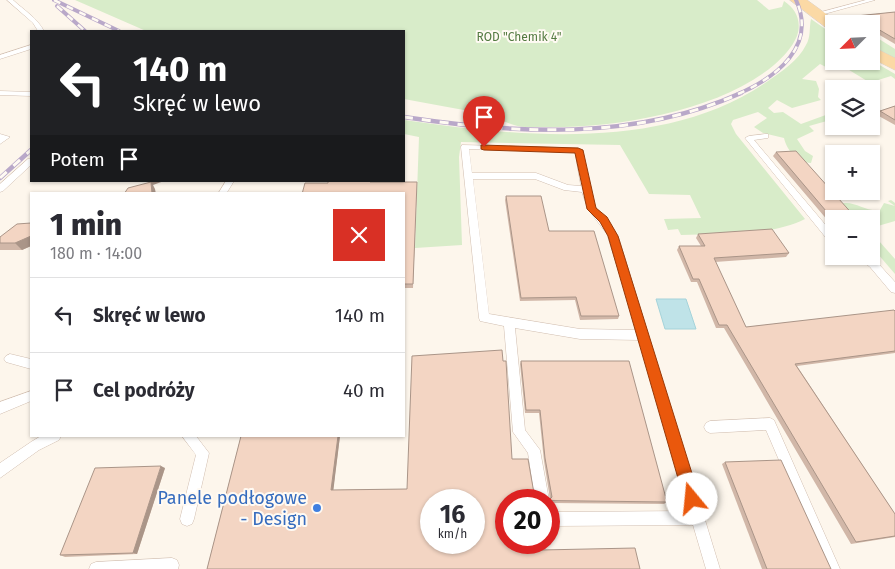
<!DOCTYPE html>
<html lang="pl">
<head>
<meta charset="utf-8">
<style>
  body { margin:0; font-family:"Fira Sans",sans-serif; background:#f2f2f3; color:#2b2b33; height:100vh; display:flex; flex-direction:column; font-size:19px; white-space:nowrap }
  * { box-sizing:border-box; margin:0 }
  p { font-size:16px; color:#7c7c81 }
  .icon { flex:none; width:28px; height:28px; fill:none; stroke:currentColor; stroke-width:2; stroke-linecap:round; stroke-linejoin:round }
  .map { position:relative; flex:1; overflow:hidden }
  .panel { position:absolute; left:30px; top:192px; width:375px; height:245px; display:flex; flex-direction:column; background:#fff; border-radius:0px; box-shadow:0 1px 4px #0004 }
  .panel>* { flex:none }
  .top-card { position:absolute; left:30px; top:30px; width:375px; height:152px; border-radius:0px; box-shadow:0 1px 4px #0004; background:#202124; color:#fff; overflow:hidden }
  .needle { width:32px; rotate:246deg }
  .tools { position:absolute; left:825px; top:15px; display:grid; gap:10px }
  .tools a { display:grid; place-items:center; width:55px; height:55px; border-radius:0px; background:#fff; box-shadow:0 1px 4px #0004; font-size:25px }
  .speed { position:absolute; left:420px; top:489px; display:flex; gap:10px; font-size:25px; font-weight:700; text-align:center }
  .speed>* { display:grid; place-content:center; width:65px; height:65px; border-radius:50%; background:#fff; box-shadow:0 1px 4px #0004; line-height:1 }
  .speed small { font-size:12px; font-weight:400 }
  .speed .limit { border:8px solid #d22; background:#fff; color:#111 }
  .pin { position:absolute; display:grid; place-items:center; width:42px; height:42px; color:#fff; margin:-51px -21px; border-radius:50% 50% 50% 0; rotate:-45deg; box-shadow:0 0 5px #0007 }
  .pin .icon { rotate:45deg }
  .me { position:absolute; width:55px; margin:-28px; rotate:343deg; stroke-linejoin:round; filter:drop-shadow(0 0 4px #0008) }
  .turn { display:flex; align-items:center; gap:18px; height:105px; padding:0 20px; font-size:22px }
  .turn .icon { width:65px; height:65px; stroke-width:2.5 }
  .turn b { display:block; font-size:35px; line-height:42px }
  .then { display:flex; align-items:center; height:48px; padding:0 20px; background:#0003; gap:10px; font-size:19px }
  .round { display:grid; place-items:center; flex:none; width:52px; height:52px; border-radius:0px; background:#f2f2f3 }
  .overview { display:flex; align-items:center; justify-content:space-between; height:85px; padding:0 20px }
  h1 { font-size:30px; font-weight:800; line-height:38px }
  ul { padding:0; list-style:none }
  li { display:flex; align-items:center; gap:15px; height:75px; padding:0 20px; border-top:1px solid #e1e1e2 }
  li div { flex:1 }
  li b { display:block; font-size:19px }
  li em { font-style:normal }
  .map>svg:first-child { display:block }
  .green { fill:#d8ecc9 }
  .water { fill:#bfe3e8; stroke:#a5d3da }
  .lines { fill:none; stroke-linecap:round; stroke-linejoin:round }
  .lane-casing { stroke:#d1beb0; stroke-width:1 }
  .primary-casing { stroke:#dad1cd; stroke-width:1 }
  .lane { fill:#fff; fill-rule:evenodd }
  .primary { fill:#fbd9a5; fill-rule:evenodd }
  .rail-far1-casing { stroke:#b9a8c9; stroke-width:4 }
  .rail-casing { stroke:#b9a8c9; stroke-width:4.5 }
  .rail-far1 { stroke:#fffaf3; stroke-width:2.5; stroke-dasharray:7; stroke-linecap:butt }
  .rail { stroke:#fffaf3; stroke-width:3; stroke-dasharray:9; stroke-linecap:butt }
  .wall { fill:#d1b7a8 }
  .shaded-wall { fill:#aa9588 }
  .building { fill:#f3d5c3; stroke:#aa9588; fill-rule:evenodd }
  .route { fill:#ea580c; stroke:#983908 }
  .shop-dot { fill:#3f7fe0; stroke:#fffaf3; stroke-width:2 }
  .labels { text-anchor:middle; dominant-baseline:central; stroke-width:4; stroke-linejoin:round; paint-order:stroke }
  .far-park-label { font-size:12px; fill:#537a41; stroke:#fffaf3 }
  .near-shop-label { font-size:18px; fill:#366cbe; stroke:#fffaf3; text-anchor:end }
</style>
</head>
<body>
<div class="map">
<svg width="895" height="569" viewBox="0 0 895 569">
  <rect width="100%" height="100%" fill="#fdf6ec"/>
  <g class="green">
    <path d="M 75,0 L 757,0 L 769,10 L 782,7 L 784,1 C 796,9 802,21 797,36 C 792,48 783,57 774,65 C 718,112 612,129 540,127 C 532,127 522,128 514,125 C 504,122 495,117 486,114 C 458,109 431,104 404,99 L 404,31 L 146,31 Z"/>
    <path d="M 811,19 L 834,35 L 834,61 L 871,60 L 895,74 L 895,79 L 891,76 L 872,82 L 872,84 L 841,65 L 828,68 L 820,64 L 802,79 L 816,81 L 819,89 L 818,97 L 821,100 L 792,108 L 777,100 L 768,108 L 774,113 L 783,112 L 801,124 L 834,112 L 834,119 L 809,126 L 814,131 L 797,139 L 805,151 L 813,156 L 811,163 C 797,162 787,151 784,138 L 763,133 L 754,127 L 767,118 L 758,112 L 733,120 L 731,124 L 736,134 L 805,219 C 772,236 718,234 681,235 L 678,229 L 668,230 L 664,219 L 701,218 L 690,195 L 649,194 L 620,145 L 461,142 L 459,157 L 462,245 L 415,248 L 419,137 L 404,134 L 404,120 C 520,137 666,152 768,81 C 782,71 798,61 806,45 C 811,37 809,28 811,19 Z"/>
    <polygon points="871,34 895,49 895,60 871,45"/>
    <path d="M 891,200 L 895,203 L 895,221 L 871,228 L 871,219 L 850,219 L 838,205 C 852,198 866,213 880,210 L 884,203 L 895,206 L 888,201 Z"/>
    <polygon points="871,232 895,259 895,274 871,246"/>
  </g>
  <polygon class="water" points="656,299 686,299 696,329 665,329"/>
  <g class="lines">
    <defs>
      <g id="lane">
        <path d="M 7,0 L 13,0 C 24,10 37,18 44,31 L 38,31 L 33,23 Z"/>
        <polygon points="866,0 875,0 817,16 814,14"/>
        <polygon points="31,45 31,49 0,59 0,55"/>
        <polygon points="0,91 31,92 31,96 0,95"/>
        <polygon points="0,134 10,137 0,144"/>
        <polygon points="765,134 768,134 768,138 754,140 834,235 834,245 831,244 745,138 749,136"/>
        <path d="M 462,145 L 578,148 L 582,150 L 594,204 C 601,217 613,225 619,239 L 720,569 L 706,569 L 693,525 L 553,526 L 549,524 L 549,507 L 556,512 L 689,511 L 640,340 L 580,339 L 515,328 L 525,430 L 540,450 L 549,500 L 535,500 L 528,453 L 513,432 L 504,326 L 480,321 L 479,318 L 461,147 ZM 469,149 L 575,152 L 581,186 L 568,185 L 536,173 L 472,173 ZM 473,179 L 535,179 L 564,190 L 582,192 L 588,209 L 607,234 L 637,330 L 580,329 L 489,314 Z"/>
        <polygon points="28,159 31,159 31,165 3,191 0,192 0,184"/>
        <polygon points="226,181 234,181 226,194 218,194"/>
        <polygon points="856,256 869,256 876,261 895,282 895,293 891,292 870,267"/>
        <polygon points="10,354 31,359 31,369 6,362 4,359 6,356"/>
        <polygon points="31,391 31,401 0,414 0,402"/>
        <polygon points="770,418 774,420 840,569 826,569 766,430 710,433 706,431 704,427 706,423 710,421"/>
        <polygon points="41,436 61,436 59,440 39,450 0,478 0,463 31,442"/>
        <polygon points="182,436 196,436 209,453 194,519 192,524 187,526 182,524 180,519 196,455"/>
        <polygon points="172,558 177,560 179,565 178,569 89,569 91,564 96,562"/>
      </g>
      <g id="primary">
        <polygon points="790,0 807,0 840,24 834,24 834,31 828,29"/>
        <polygon points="871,46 895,58 895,70 871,58"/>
      </g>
    </defs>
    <use href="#lane" class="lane-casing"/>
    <use href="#primary" class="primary-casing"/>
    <use href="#lane" class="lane"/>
    <use href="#primary" class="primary"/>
    <defs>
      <g id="rail-far1">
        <polyline points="54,0 119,31"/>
        <polyline points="57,6 85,31"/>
        <path d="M 738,94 C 777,77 817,46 796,0"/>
      </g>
      <g id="rail">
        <path d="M 404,117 C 516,134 634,141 741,93"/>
        <polyline points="0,178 31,150"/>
      </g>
    </defs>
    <use href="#rail-far1" class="rail-far1-casing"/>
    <use href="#rail" class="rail-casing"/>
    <use href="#rail-far1" class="rail-far1"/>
    <use href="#rail" class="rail"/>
  </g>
  <g class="wall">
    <polygon points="895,12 895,44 871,30 871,24 861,24 854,19 856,16"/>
    <polygon points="895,106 895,125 877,115 880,111"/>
    <polygon points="776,152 855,217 853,219 834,219 834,222 829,222 773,156"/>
    <polygon points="417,182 413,288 404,288 404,194 328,183"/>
    <polygon points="506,196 549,231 619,316 618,319 580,320 575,300 520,301 505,200"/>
    <polygon points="31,223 31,246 22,250 0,250 0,243"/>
    <polygon points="698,234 789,253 786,257 715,262 746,327 895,311 895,353 797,366 895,514 895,537 851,544 724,328 716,328 697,282 691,282 677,250 679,246 701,246 696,238"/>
    <polygon points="521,361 667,502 664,504 549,503 549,500 506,500 207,569 241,436 340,436 333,490 407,489 512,459 535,499 550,499 544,461 539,413 525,413 520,364"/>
    <polygon points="725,462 831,569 762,569 722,464"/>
    <polygon points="165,468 137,554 65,557 60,555"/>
  </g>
  <g class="shaded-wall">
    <polygon points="150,181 164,181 153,185 155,189 156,194 152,194 151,184"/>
    <polygon points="31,236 31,246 22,250 15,243"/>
    <polygon points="338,436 340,436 333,493 331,490"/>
    <polygon points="161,466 165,468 137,554 133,553"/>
  </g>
  <g class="building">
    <polygon points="895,12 895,39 871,25 871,24 869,24 856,16"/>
    <polygon points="895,106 895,120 880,111"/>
    <polygon points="796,151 855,217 832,218 776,152"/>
    <polygon points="328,181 370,181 370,182 417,182 413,284 404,284 404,194 302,194 305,183 328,183"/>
    <polygon points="151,182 152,194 124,194 128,188"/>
    <polygon points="506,196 541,196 549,231 594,231 619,316 581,316 576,297 521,298"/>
    <polygon points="31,223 31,236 15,243 0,243 0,237 17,224"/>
    <polygon points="772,229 789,253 714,258 746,327 894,310 895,311 895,351 795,364 895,514 895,536 856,542 727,325 719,325 699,279 693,279 679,246 705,246 698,234"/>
    <path d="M 502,350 L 503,361 L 506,361 L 512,459 L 528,459 L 535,499 L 550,499 L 552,497 L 545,458 L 540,410 L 526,410 L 521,361 L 629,361 L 667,502 L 506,500 L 506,542 L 540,542 L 541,550 L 635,548 L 640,569 L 207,569 L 241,436 L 338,436 L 331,490 L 407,489 L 412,356 ZM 431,500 L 474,500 L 474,542 L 431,542 Z"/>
    <polygon points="781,460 831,569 767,569 725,462"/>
    <polygon points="161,466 133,553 60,555 95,468"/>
  </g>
  <polygon class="route" points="481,145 578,148 583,150 596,208 607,217 618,236 700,499 697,505 692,507 687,505 684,499 608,236 600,222 587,209 575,153 484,150 481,149"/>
  <circle class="shop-dot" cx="317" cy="508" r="5"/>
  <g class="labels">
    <g class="far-park-label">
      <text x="519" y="37">ROD "Chemik 4"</text>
    </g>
    <g class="near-shop-label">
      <text x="307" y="498">Panele podłogowe<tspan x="307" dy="21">- Design</tspan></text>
    </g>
  </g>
</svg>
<div class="tools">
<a><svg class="needle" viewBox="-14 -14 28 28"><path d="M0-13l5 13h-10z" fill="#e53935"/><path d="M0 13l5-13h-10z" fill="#7c7c81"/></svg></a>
<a><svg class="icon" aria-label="layers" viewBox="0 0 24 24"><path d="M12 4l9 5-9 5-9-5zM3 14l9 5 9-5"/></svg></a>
<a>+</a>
<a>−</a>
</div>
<div class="speed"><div>16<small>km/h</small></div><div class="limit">20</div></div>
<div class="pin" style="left:484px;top:147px;background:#d93025"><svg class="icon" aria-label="arrive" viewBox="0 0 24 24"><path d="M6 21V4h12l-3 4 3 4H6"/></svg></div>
<svg class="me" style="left:692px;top:499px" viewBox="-20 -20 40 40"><circle r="19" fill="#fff"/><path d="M0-13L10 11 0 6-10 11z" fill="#ea580c"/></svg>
<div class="top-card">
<div class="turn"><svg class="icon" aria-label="left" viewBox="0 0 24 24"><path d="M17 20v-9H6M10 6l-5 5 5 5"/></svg><div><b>140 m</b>Skręć w lewo</div></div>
<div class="then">Potem<svg class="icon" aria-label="arrive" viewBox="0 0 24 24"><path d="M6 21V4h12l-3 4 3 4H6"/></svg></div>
</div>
<section class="panel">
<div class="overview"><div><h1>1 min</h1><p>180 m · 14:00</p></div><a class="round" style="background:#d93025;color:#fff"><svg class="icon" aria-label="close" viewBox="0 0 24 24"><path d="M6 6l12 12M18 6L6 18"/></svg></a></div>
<ul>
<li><svg class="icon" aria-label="left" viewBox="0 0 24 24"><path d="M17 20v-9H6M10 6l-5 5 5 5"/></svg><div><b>Skręć w lewo</b></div><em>140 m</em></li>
<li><svg class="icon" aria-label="arrive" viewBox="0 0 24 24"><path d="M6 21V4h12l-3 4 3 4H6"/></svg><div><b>Cel podróży</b></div><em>40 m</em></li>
</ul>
</section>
</div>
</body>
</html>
